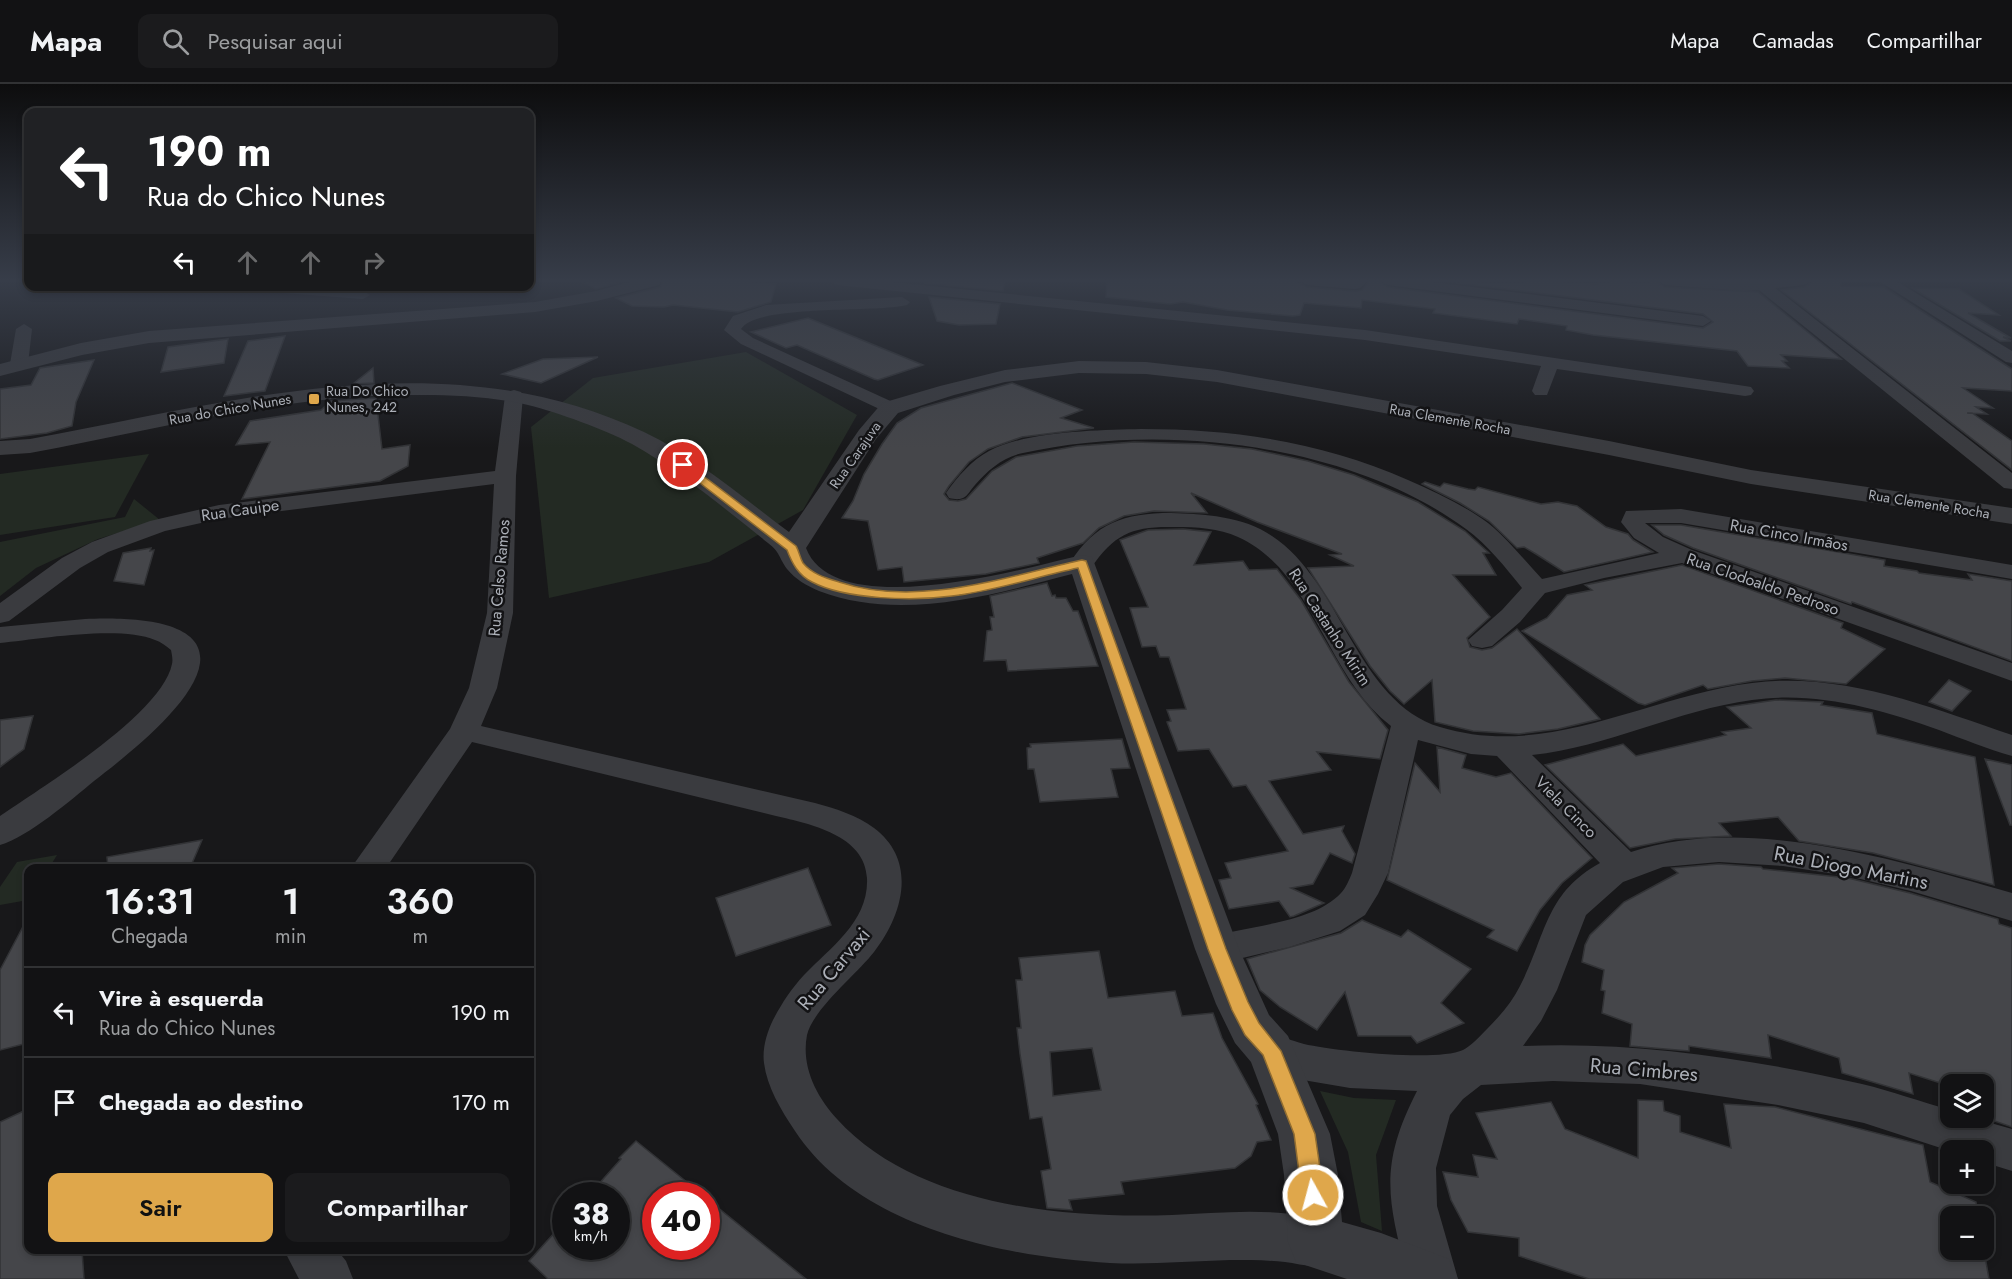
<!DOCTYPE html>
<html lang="pt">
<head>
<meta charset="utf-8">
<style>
  body { margin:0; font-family:Jost,sans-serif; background:#1b1b1d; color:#f1f3f6; height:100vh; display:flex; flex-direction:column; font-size:22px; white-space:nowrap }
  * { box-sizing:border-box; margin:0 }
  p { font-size:20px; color:#9c9ea0 }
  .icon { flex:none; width:33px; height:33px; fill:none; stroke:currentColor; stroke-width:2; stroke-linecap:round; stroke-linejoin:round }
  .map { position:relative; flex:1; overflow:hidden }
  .details { position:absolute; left:24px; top:780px; width:510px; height:390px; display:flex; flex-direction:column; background:#121214; border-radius:12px; box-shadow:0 3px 9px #0003,0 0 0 2px #313234 }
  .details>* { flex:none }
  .hud { position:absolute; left:24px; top:24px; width:510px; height:183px; border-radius:12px; box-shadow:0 3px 9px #0003,0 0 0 2px #313234; background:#202124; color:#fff; overflow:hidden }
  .fabs { position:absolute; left:1940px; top:990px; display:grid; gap:12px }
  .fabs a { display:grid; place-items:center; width:54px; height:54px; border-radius:12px; background:#121214; box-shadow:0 3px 9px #0003,0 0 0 2px #313234; font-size:30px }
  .speed { position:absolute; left:552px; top:1098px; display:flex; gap:12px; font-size:30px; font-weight:700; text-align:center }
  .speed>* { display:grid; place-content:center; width:78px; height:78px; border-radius:50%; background:#121214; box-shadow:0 3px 9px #0003,0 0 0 2px #313234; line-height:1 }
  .speed small { font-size:15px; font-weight:400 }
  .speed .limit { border:9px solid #d22; background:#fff; color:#111 }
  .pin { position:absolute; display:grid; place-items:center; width:51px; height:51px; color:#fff; margin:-26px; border:3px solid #fff; border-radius:50%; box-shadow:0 2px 6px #0007 }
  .me { position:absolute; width:66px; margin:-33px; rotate:353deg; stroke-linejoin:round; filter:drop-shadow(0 0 4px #0008) }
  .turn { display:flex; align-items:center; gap:21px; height:126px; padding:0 24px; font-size:27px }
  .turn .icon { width:78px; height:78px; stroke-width:2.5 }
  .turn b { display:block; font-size:42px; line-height:51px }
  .lanes { display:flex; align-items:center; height:57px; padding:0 24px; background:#0003; justify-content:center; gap:30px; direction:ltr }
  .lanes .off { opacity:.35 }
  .eta { display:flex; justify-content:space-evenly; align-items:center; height:102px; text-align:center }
  .eta b { font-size:36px; font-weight:600; line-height:42px }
  .cta { display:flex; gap:12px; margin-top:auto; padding:12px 24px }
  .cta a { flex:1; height:69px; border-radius:12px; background:#dfa74b; color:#111; font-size:24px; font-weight:600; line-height:69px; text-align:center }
  .cta a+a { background:#1b1b1d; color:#f1f3f6 }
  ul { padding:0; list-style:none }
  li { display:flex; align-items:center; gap:18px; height:90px; padding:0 24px; border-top:2px solid #313234 }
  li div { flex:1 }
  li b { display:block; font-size:22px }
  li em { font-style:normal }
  header { display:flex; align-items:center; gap:36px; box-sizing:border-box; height:84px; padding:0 30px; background:#121214; border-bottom:2px solid #313234 }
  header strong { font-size:28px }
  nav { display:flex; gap:33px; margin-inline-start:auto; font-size:21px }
  .search { width:420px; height:54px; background:#1b1b1d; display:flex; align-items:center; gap:15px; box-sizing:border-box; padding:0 21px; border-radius:12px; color:#9c9ea0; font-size:22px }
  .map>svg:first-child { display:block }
  .green { fill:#232a23 }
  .building { fill:#45464a; stroke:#323336; stroke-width:1.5; fill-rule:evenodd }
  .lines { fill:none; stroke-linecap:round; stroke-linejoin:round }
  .minor { fill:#3a3b3f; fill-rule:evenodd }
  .tertiary { fill:#3a3b3f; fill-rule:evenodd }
  .route { fill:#dfa74b; stroke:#916d31; stroke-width:1.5 }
  .poi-dot { fill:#dfa74b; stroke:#131315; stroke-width:2 }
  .labels { text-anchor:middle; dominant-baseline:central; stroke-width:5; stroke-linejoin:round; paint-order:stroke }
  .far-poi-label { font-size:14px; fill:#acb0b8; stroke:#131315; text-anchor:start }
  .far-street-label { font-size:14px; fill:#acb0b8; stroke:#131315 }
  .street-label { font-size:16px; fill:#acb0b8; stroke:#131315 }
  .near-street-label { font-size:20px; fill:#acb0b8; stroke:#131315 }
</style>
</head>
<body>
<header>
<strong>Mapa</strong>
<div class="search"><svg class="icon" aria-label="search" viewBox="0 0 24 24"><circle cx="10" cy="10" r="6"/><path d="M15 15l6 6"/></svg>Pesquisar aqui</div>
<nav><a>Mapa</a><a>Camadas</a><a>Compartilhar</a></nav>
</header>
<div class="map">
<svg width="2012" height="1195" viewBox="0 0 2012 1195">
  <rect width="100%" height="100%" fill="#18181a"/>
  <g class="green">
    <polygon points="746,268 857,331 803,426 709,478 549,514 531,343 593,294"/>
    <polygon points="149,370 115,433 0,451 0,390"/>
    <polygon points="134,415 160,436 98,455 36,484 0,512 0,458 125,433"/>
    <polygon points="57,771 49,784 28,784 28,816 0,821 0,803 17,778"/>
    <polygon points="1320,1007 1354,1014 1396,1016 1376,1071 1382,1147 1361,1138 1348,1068"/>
  </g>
  <g class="building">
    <polygon points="581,197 624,197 596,205"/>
    <polygon points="663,197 744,197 776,200 771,218 738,228 673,221 664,223 632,222 616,214 660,203"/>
    <polygon points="925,197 1005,197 1003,207 925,199"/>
    <polygon points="1107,197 1296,197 1307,203 1355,207 1362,206 1369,197 1379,197 1388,203 1703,244 1713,238 1703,230 1443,197 1524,199 1524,197 1549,197 1598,200 1599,198 1609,199 1609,197 1650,199 1650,197 1656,197 1665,203 1758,208 1841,275 1781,271 1787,277 1782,277 1789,284 1748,282 1737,267 1593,251 1566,246 1567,242 1519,235 1517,240 1433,229 1435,225 1362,216 1361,224 1304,219 1300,231 1293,232 1227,226 1183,218 1170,220 1106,213"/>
    <polygon points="1813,197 1841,197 1841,202 1884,203 2012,285 2012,307 1963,304 1993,324 1976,323 1987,330 1967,329 1972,329 2012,357 2012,386 1781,206 1804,203"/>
    <polygon points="1912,204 1959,205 1999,231 1968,229 2011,254 2003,253 2011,257 2000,257"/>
    <polygon points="929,213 1000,220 996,240 959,241 937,237"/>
    <polygon points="808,234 923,281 878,296 874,295 797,261 786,264 751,248"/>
    <polygon points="285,252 265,307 224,312 248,257"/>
    <polygon points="228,255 224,279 161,288 168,263"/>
    <polygon points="598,273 541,299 502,290 543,275"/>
    <polygon points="94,276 76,318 72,342 47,349 0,355 0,305 31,301 40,284"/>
    <polygon points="373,284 374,299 353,300"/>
    <polygon points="1012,299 1082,326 1061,334 1094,344 1022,353 988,365 969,378 949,402 944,410 949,416 958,417 966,415 992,387 1016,373 1077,362 1134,358 1204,360 1252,365 1308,377 1354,391 1418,418 1465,447 1489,469 1483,469 1496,491 1453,491 1490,533 1467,554 1470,563 1482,566 1492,564 1517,545 1600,635 1558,645 1519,650 1473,647 1435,638 1432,596 1404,620 1390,607 1370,582 1308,484 1354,482 1330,471 1342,470 1257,438 1191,409 1207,429 1154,427 1124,432 1099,444 1083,459 1037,474 1039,479 986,490 904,498 902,483 878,486 868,437 842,434 853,417 864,390 882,360 897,339 921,324"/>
    <polygon points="376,314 382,365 410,361 408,382 380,397 242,415 270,358 236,361 250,337 321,326 331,317"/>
    <polygon points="1425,398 1440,403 1444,399 1468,405 1475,406 1478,403 1541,420 1558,418 1577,422 1606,443 1628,450 1633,456 1653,468 1564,488 1536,470 1524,463 1517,464 1489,437 1460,419 1422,400"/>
    <polygon points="1652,441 1681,441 1885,476 1884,482 1917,487 1919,489 1972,496 1968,490 2012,497 2012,577 1852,518 1851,520 1693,464 1664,451"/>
    <polygon points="1183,445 1211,448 1194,481 1243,477 1249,486 1277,485 1301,516 1349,598 1388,646 1380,675 1317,668 1331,686 1269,697 1303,750 1344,742 1342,747 1355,770 1352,779 1330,769 1313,800 1291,804 1324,819 1294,832 1290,833 1279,817 1229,825 1219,796 1231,794 1225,779 1288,767 1246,701 1233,703 1209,665 1178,667 1167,638 1171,637 1167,626 1186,625 1169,573 1160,573 1156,562 1142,563 1130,524 1148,523 1120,456 1148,446"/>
    <polygon points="151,464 150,467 154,466 144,501 114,497 123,469"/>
    <polygon points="1682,481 1843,539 1841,544 1885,565 1846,600 1785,594 1752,597 1708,605 1703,601 1645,621 1638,619 1522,547 1547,534 1567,511 1592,506 1585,501"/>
    <polygon points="1047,499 1052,512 1055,511 1056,514 1066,514 1073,527 1078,527 1098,582 1008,587 1006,576 984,577 987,547 992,546 990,533 994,533 990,512"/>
    <polygon points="1949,596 1971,607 1952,627 1929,618"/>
    <polygon points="1776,616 1823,618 1821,621 1872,629 1877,650 1975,673 1994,801 1873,769 1799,757 1778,733 1719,739 1731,752 1675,755 1630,764 1545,681 1623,660 1636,672 1726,651 1722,648 1751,644 1727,623"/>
    <polygon points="33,632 24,665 0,683 0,636"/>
    <polygon points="1122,655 1130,684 1111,685 1118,713 1040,718 1034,685 1028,685 1027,664 1031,663 1030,660"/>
    <polygon points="1437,663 1466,671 1462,684 1496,693 1511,689 1592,774 1562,799 1540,826 1517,867 1487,853 1494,846 1387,796 1415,679 1440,708"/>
    <polygon points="1985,675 2012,681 2012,741 2010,741"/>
    <polygon points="202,756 190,784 108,784 107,773"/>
    <polygon points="1719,780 1761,783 1763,785 1848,794 1910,809 1998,835 1999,840 2012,844 2012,1043 1983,1033 1983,1000 1950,1002 1909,989 1913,1010 1842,989 1839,974 1768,951 1771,974 1689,962 1689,967 1630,962 1632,940 1602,929 1605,907 1601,906 1604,886 1582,878 1585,861 1590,851 1624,818 1678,789 1672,784"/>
    <polygon points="808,784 831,841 736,872 716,814"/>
    <polygon points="28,833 28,959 0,966 0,886"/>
    <polygon points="1362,836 1401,853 1408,846 1471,885 1441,919 1464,939 1417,959 1411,952 1358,952 1345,908 1317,946 1280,923 1260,906 1247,875 1341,849"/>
    <path d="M 1099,867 L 1108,914 L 1175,907 L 1182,932 L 1213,929 L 1222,954 L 1258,1020 L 1256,1021 L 1271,1056 L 1257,1058 L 1251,1072 L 1235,1084 L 1121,1098 L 1124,1110 L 1069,1116 L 1072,1126 L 1047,1124 L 1041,1087 L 1051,1085 L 1042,1033 L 1030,1035 L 1020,970 L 1017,944 L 1021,944 L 1016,896 L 1022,896 L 1019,874 ZM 1092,964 L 1101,1006 L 1053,1012 L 1050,968 Z"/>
    <polygon points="1638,1016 1663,1017 1664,1027 1680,1032 1680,1048 1731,1064 1724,1020 1775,1023 1923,1061 1930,1098 1976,1118 1978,1132 1950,1132 1950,1166 1983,1166 1983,1161 1989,1195 1589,1195 1519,1172 1519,1154 1468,1148 1451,1116 1443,1088 1478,1093 1473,1071 1497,1075 1476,1029 1551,1018 1565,1045 1638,1074"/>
    <polygon points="28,1025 28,1166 82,1166 84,1195 0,1195 0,1038"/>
    <polygon points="636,1057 704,1112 656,1112 656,1162 706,1162 706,1114 806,1195 548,1195 529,1177 566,1136 566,1162 616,1162 616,1112 588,1112 621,1075 619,1074"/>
  </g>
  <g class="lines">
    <g class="minor">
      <polygon points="830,197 881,197 1365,246 1745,302 1751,303 1754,307 1751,311 1745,312 1557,285 1547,311 1535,311 1532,307 1541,282 1365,256 837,201"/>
      <polygon points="1300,197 1367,197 1360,204 1355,205 1307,201"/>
      <polygon points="1381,197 1424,197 1703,232 1711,237 1703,242 1388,201"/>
      <polygon points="1658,197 1811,197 1804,201 1775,204 2012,389 2012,405 2004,404 1759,206 1744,207 1665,201"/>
      <polygon points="1879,197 1896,197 2012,267 2012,279 2006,278"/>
      <polygon points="236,202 309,202 363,207 370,211 363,215 243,206"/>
      <path d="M 902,213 L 910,218 L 907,221 C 875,229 756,220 741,245 L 753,254 L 897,320 L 899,324 L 897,328 L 890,330 L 741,260 L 724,246 L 733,232 L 766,221 Z"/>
      <polygon points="24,240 32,245 28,280 25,284 13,284 10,280 16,245"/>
      <path d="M 514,306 L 521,308 L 523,312 L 516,392 L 513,529 L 497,604 L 481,642 L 815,719 C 836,725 857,731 874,744 C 918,777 903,831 874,868 C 857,890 813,925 807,951 C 801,982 816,1012 837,1035 C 915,1121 1062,1135 1172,1131 C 1224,1129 1284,1121 1333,1141 L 1340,1158 L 1333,1175 C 1327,1177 1320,1182 1315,1182 C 1305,1182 1294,1179 1285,1178 C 1267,1176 1248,1176 1230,1176 C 1190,1177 1150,1181 1110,1179 C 1003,1173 858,1143 795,1047 C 781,1026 767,1003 764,979 C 762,965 767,948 773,936 C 782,919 791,905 804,891 C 831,863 869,837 867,794 C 865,751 810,740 776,732 L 472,658 L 386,784 L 351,784 L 450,645 L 469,604 L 487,529 L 494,400 L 219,435 L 165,447 L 108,468 L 80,484 L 9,537 L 0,539 L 0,519 L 62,474 L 92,458 L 150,437 L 219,421 L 495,387 L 505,312 L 507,308 Z"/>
      <path d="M 1141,345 C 1235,345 1322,358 1408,396 C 1435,408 1464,421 1488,439 C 1508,455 1524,476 1542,495 L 1659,469 L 1634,454 L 1621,438 L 1626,427 L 1681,425 L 2012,481 L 2012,495 L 1681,439 L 1645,439 L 1663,453 L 1692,466 L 2012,579 L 2012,597 L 1682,479 L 1604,494 L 1545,509 L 1520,538 L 1492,562 L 1482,564 L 1472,562 L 1468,556 L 1502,526 L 1522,504 C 1505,483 1488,461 1466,445 C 1349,359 1162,338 1023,369 C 1003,373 988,386 975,401 C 971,405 968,412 963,414 C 958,416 954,415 949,414 L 946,409 C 957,393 972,376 989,367 C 1026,347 1100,346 1141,345 Z"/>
      <path d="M 1171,429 C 1204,430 1243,432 1272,452 C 1341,497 1357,618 1440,643 C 1548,676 1646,612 1752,599 C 1841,587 1930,623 2012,651 L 2012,672 C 1987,665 1963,655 1939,646 C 1879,625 1816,607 1752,616 C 1677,626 1608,663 1532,671 L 1631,768 C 1745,729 1900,777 2012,809 L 2012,837 L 1911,807 L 1848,792 L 1783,782 L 1719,778 L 1663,783 L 1623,798 L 1586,831 L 1557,906 L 1541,937 L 1523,962 C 1635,957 1753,975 1862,1000 C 1892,1007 1921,1018 1950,1026 L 1950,1034 L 1973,1034 L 2012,1045 L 2012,1087 L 1983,1078 L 1983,1066 L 1950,1067 L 1864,1039 L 1778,1021 L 1640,1000 L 1553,997 L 1481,1001 L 1463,1015 L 1450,1031 L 1436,1084 L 1437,1122 L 1458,1195 L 1408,1195 C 1388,1117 1378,1083 1417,1007 L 1350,1004 L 1303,996 L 1256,980 L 1250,967 L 1256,954 C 1277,947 1284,955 1304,960 C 1334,967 1437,978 1463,966 C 1471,962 1480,952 1487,945 C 1500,932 1512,918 1520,902 C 1546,852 1545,809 1600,779 L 1497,672 L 1471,670 L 1418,656 L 1388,789 L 1378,810 L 1365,831 L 1340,847 L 1289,863 L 1217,880 L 1204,875 L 1198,865 L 1204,855 C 1244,841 1311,841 1341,809 C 1346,804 1349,796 1352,789 L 1391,642 C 1326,593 1314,487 1238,453 C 1219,444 1196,443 1175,443 C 1133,442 1115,449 1091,484 L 1082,486 L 1073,484 L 1070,479 C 1095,439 1124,429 1171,429 Z"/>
      <path d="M 85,535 C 114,534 206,531 200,579 C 195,619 125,673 94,697 C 71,716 28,753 0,761 L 0,732 C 42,703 162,630 172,580 C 173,576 172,571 171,566 C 166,562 161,558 155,556 C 120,541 39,555 0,559 L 0,543 Z"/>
      <polygon points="284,1166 337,1166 346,1177 353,1195 299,1195"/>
    </g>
    <g class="tertiary">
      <polygon points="633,197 661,197 659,201 597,217 535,228 149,259 82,271 0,292 0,280 81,259 149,247 535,218 596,207"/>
      <path d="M 1079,277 L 1146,278 L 1217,286 L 1609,357 L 1751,386 L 2012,424 L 2012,440 L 1751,400 L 1609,371 L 1217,298 L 1146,290 L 1079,289 L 1005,298 L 954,311 L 898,329 L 876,355 L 806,464 C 835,540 1025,484 1082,471 L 1092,473 L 1239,865 L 1269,931 L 1288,952 L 1330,1050 L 1338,1091 L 1342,1138 L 1381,1149 L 1449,1175 L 1458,1195 L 1347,1195 L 1296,1178 L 1288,1158 L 1284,1091 L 1278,1050 L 1251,978 L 1235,959 L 1216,920 L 1195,865 L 1072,490 C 991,511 901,538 819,507 C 807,502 795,495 787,485 C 779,474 780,468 768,459 C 724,424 681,388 632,360 C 604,345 559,329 528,321 C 494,313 457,311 422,311 C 290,309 159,345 30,369 L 0,371 L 0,357 L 30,355 C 234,318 444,254 644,348 C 696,373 743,414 789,448 L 859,346 L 882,319 L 940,302 L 1005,286 Z"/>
    </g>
  </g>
  <linearGradient id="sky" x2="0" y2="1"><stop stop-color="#0d0d0e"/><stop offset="0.54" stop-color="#373d49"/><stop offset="1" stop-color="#373d49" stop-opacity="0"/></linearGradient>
  <rect width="2012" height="364" fill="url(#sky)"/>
  <path class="route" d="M 679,379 L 686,379 L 796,462 C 799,467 800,474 803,479 C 812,490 826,494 839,498 C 918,524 1004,493 1082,476 L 1086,477 L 1226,865 L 1248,918 L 1259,939 L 1281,967 L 1315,1050 L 1324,1111 L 1321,1118 L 1313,1121 L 1305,1118 L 1302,1111 L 1294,1050 L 1263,971 L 1245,951 L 1232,926 L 1208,865 L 1078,484 C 1036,493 994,507 952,512 C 914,517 846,516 812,498 C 798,491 792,479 787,466 L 679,383 Z"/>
  <rect class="poi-dot" x="308" y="309" width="12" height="12" rx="3"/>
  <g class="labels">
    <g class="far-poi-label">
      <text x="326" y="307">Rua Do Chico<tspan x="326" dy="16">Nunes, 242</tspan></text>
    </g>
    <g class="far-street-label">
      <text transform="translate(230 325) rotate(-10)">Rua do Chico Nunes</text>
      <text transform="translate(1450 335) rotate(10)">Rua Clemente Rocha</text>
      <text transform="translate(855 371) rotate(-55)">Rua Carajuva</text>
      <text transform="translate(1929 420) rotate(9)">Rua Clemente Rocha</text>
    </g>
    <g class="street-label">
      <text transform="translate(240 426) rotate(-8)">Rua Cauipe</text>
      <text transform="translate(1789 451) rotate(10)">Rua Cinco Irmãos</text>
      <text transform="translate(499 494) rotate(-85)">Rua Celso Ramos</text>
      <text transform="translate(1763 500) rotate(19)">Rua Clodoaldo Pedroso</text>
      <text transform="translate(1330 543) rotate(57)">Rua Castanho Mirim</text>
      <text transform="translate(1566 723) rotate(45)">Viela Cinco</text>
    </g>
    <g class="near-street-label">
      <text transform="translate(1851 784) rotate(11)">Rua Diogo Martins</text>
      <text transform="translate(834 885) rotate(-50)">Rua Carvaxi</text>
      <text transform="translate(1644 986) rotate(5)">Rua Cimbres</text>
    </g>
  </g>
</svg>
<div class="fabs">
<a><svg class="icon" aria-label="layers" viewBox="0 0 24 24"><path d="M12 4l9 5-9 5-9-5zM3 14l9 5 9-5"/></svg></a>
<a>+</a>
<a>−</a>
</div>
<div class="speed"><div>38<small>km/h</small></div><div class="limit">40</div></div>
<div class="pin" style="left:683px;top:381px;background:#d93025"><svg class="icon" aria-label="arrive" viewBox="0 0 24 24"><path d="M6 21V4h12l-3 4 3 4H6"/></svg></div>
<svg class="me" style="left:1313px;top:1111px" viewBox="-20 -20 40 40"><circle r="17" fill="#dfa74b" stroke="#fff" stroke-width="3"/><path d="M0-11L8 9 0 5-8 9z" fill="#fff"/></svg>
<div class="hud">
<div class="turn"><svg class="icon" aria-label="left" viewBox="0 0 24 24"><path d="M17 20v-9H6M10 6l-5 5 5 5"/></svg><div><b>190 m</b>Rua do Chico Nunes</div></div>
<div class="lanes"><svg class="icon" aria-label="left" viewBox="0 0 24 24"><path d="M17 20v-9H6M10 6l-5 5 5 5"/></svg><svg class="icon off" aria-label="ahead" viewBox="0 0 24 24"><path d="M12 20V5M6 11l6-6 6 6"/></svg><svg class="icon off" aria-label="ahead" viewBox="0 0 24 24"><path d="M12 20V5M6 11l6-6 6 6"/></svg><svg class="icon off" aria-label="right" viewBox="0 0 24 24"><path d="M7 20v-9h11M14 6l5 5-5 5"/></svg></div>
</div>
<section class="details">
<div class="eta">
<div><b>16:31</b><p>Chegada</p></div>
<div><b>1</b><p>min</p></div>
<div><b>360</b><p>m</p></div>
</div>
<ul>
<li><svg class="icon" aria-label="left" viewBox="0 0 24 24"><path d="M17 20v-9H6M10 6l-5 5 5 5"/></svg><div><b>Vire à esquerda</b><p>Rua do Chico Nunes</p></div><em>190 m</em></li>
<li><svg class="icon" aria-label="arrive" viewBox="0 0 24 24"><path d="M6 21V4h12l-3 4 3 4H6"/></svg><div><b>Chegada ao destino</b></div><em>170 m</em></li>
</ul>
<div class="cta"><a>Sair</a><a>Compartilhar</a></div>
</section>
</div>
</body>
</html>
